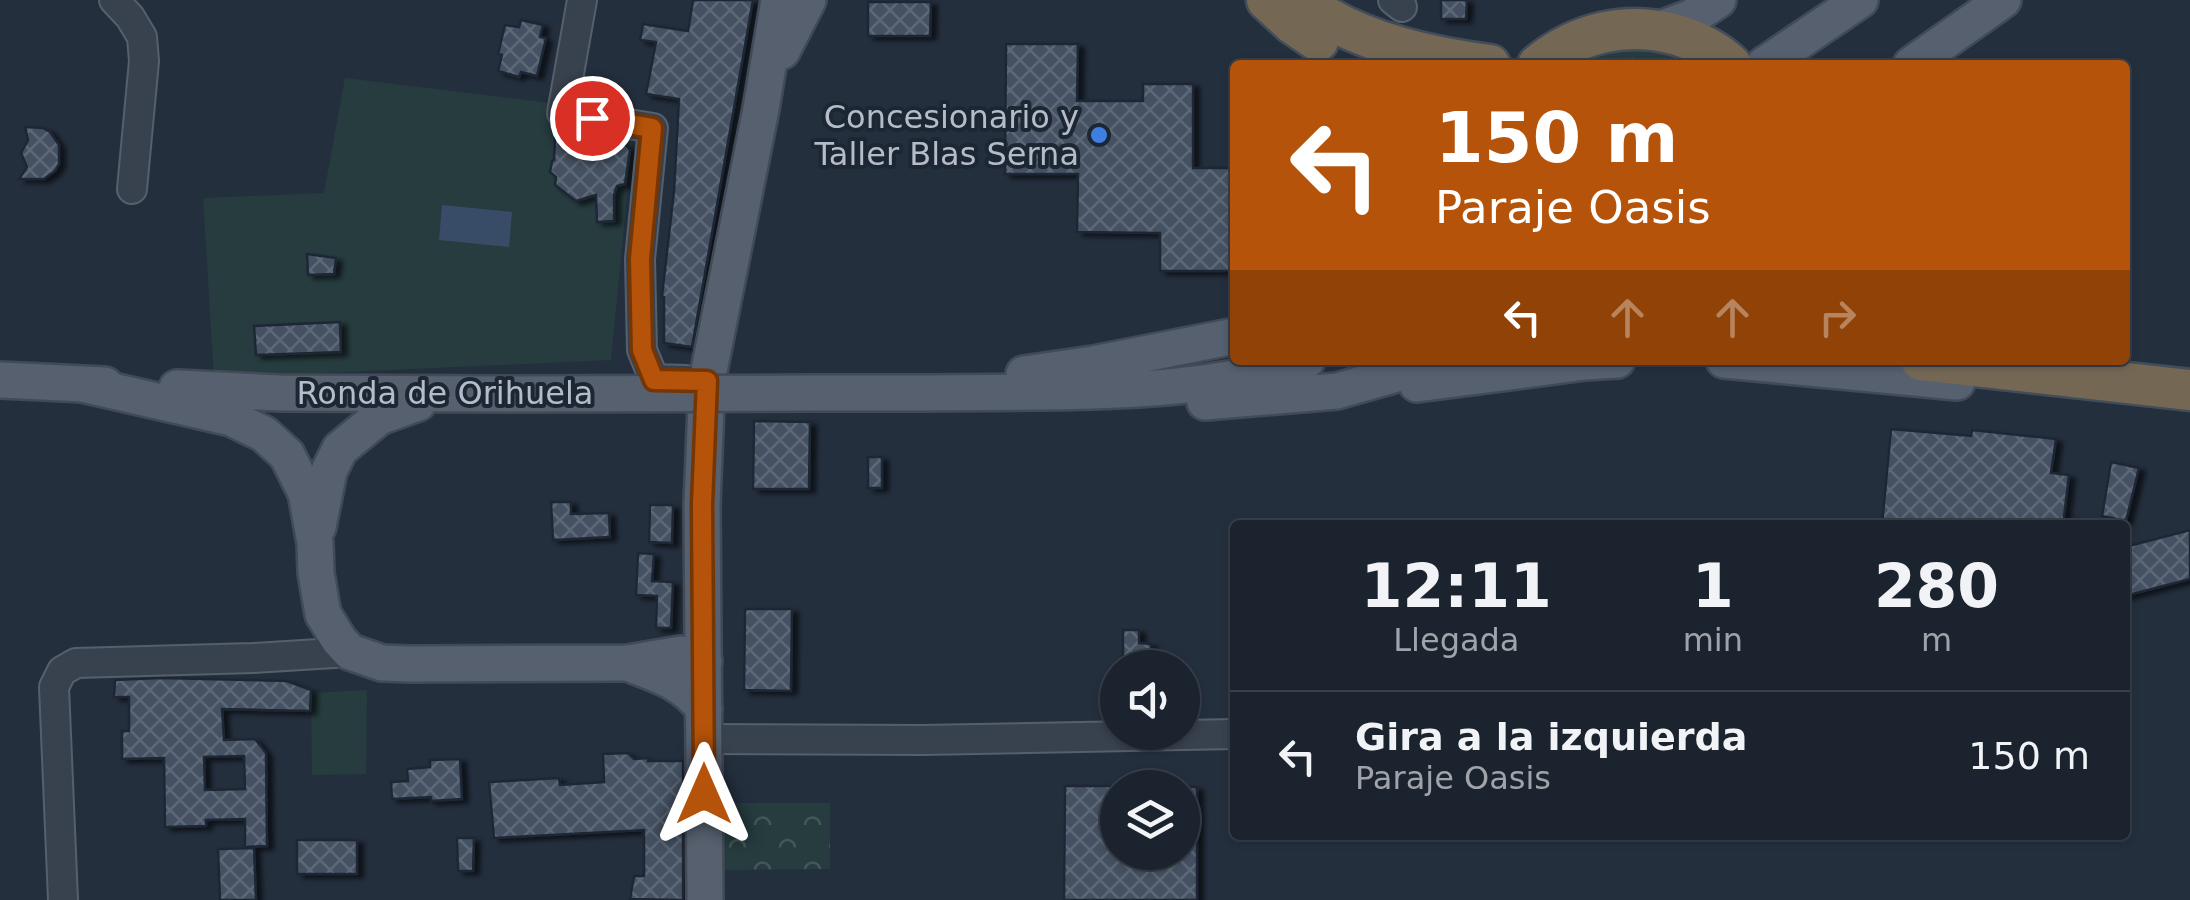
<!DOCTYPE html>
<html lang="es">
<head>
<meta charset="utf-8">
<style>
  body { margin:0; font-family:"DejaVu Sans",sans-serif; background:#282f3a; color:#f1f3f6; height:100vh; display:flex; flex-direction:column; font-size:38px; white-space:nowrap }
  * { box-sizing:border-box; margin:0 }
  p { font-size:32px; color:#a0a4aa }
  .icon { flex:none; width:55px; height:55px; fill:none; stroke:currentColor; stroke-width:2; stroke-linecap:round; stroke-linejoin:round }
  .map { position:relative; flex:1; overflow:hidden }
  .panel { position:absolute; left:1230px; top:520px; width:900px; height:320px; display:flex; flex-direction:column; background:#1b232e; border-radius:10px; box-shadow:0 2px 8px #0004,0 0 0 2px #39404a }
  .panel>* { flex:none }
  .banner { position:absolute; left:1230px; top:60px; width:900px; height:305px; border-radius:10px; box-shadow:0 2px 8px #0004,0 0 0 2px #39404a; background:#b45309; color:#fff; overflow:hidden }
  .buttons { position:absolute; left:1100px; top:650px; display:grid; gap:20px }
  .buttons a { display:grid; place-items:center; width:100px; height:100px; border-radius:50%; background:#1b232e; box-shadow:0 2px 8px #0004,0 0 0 2px #39404a; font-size:50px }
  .pin { position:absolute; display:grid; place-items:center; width:85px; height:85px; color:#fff; margin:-42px; border:5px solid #fff; border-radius:50%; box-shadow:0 2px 10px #0007 }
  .me { position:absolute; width:110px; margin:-55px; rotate:0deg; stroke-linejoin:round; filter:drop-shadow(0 0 8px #0008) }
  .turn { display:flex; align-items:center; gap:35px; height:210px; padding:0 40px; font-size:45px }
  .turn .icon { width:130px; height:130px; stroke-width:2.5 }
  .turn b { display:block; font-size:70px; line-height:85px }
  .lanes { display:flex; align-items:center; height:95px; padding:0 40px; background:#0003; justify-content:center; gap:50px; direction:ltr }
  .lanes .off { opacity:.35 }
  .eta { display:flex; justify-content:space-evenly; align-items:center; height:170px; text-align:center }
  .eta b { font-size:60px; font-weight:700; line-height:70px }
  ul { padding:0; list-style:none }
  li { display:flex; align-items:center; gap:30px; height:130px; padding:0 40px; border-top:2px solid #39404a }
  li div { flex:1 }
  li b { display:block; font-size:38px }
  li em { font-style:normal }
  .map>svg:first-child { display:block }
  .grass { fill:url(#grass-tufts) }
  .forest { fill:url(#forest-crowns) }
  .garden { fill:#263c3f }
  .water { fill:#394c67 }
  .building { fill:url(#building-cross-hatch); stroke:#1f2835; stroke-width:2.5; fill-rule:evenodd; filter:url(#shadow) }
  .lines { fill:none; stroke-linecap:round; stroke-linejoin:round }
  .minor-casing { stroke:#565f6c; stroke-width:32 }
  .major-casing { stroke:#414a57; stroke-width:40 }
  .highway-casing { stroke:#434c59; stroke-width:45 }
  .minor { stroke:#38414e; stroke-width:28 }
  .major { stroke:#56606e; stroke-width:35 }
  .highway { stroke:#746855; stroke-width:40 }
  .major-bridge-casing { stroke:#414a57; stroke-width:40; stroke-linecap:butt }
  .major-bridge { stroke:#56606e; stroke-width:35 }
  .route-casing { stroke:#753606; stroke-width:25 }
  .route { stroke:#b45309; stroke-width:18 }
  .shop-dot { fill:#3f7fe0; stroke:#1d2633; stroke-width:4 }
  .labels { text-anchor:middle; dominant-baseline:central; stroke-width:8; stroke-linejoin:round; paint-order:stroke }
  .poi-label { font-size:32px; fill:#b4bcc9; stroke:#1d2633; text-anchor:end }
  .street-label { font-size:32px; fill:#b4bcc9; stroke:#1d2633 }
</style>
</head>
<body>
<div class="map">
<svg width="2190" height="900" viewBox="0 0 2190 900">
  <defs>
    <pattern id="grass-tufts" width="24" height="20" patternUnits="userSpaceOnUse" patternTransform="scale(2.5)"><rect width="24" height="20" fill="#263c3f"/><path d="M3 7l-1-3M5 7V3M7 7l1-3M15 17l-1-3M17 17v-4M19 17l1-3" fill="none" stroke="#435659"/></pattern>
    <pattern id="forest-crowns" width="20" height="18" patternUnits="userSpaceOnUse" patternTransform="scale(2.5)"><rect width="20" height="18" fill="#263c3f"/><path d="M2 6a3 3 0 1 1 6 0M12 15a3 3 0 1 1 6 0" fill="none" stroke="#435659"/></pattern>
    <pattern id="building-cross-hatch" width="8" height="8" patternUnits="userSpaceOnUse" patternTransform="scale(2.5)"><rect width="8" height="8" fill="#455162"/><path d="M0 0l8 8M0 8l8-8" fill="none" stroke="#5d6877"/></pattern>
    <filter id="shadow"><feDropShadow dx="6" dy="3.5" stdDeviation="2.5" flood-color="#0009"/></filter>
  </defs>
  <rect width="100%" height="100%" fill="#242f3e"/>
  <polygon class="grass" points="1656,46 1703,65 1565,65 1611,47"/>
  <polygon class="forest" points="721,803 830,803 830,869 721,870"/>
  <g class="garden">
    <polygon points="345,78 551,103 547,120 633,134 611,360 214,378 203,198 324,193"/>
    <polygon points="367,690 366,774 312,775 311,693"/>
  </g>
  <polygon class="water" points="442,205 512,212 509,247 439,240"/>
  <g class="building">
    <polygon points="693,0 753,0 692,347 664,343 664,297 662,296 674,191 679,99 646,94 656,42 640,40 643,24 688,31"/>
    <polygon points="1441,0 1467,0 1466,19 1441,19"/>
    <polygon points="868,2 931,2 930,36 868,36"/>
    <polygon points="521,20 543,25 540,37 546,38 537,76 521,72 519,77 498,71 502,55 498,54 505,25 519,27"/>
    <polygon points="1006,44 1078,44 1077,101 1143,101 1143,84 1193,84 1193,168 1235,168 1235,271 1160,271 1160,233 1077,232 1078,174 1005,174"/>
    <polygon points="25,127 43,128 50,132 59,145 59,164 55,171 44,179 19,179 27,167 21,153 28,140"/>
    <polygon points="565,133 571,137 582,134 605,138 615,146 624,143 630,150 625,184 617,186 614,195 614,221 597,222 596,195 576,201 555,185 556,177 550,172 552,161 554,160 555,138"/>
    <polygon points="307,254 336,258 334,274 308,275"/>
    <polygon points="340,322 341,352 256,355 254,326"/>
    <polygon points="754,421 810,422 809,489 753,489"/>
    <polygon points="1891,429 1971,436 1972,430 2056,439 2051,473 2069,475 2063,525 1882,525"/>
    <rect x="868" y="457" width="14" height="31"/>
    <polygon points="2111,462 2139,468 2126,521 2102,516"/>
    <polygon points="551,502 571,502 571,514 609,513 610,537 553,540"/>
    <polygon points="650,505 673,505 672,543 649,542"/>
    <polygon points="2190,530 2190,579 2125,596 2125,547"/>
    <polygon points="638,553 654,554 652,581 673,582 671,628 656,628 657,596 636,595"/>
    <polygon points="745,609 792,609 791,691 744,690"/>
    <polygon points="1123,630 1139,630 1139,643 1151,644 1151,668 1123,668"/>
    <path d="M 160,678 L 287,681 L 311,690 L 310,711 L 222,709 L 224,740 L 255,739 L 266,753 L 267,846 L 245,847 L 245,819 L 206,820 L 206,826 L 165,827 L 164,758 L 122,759 L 122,731 L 129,731 L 129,697 L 114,697 L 115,680 ZM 244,756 L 245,789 L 205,790 L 204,757 Z"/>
    <polygon points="628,753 634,759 649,758 648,761 683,761 683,900 630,899 634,876 644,876 644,830 494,838 489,782 559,778 560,785 604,782 603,754"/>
    <polygon points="460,759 462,799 431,801 431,797 392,799 391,782 408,781 407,769 430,767 430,760"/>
    <polygon points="1065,786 1118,786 1118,852 1182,852 1182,787 1197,787 1197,900 1064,900"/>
    <polygon points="457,838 474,838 473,871 458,871"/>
    <rect x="297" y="840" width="60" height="34"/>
    <polygon points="254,848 256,900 220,900 218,849"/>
  </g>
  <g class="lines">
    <defs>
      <g id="minor">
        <polyline points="114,0 130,17 142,37 144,61 132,189"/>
        <polyline points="582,0 562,113 653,128 640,259 642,350 654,379 686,380"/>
        <polyline points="1393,0 1402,7"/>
        <polyline points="705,739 922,740 1235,734"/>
        <polyline points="63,900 54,687 62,671 76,663 253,658 350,652"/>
      </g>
      <g id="major">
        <polyline points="1658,30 1692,17 1718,0"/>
        <polyline points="782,51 808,0"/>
        <polyline points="1764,65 1860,0"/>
        <polyline points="1911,65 2003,0"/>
        <polyline points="1724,360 1957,382"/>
        <polyline points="1024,374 1093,364 1235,336"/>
        <polyline points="0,380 105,385"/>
        <polyline points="82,384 231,418 264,434 287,455 306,493 315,543 316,573 323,614 339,640 350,652 382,663 410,664 628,663 681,654 693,656 704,661"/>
        <polyline points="1417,384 1585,362 1617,360"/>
        <polyline points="177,388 279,393 506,394"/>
        <path d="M 812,393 C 889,393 965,393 1042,392 C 1130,391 1222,388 1307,360"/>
        <polyline points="1205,402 1337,391 1446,360"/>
        <polyline points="318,527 329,471 340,449 379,417 418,403"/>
        <path d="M 628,663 C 660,676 682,681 704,709"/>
        <polyline points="705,900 702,504 707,381 761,109 779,0"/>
      </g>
      <g id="highway">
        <polyline points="1267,0 1293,24 1318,41"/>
        <path d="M 1301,0 C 1353,41 1426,57 1490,65"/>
        <path d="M 1538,65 C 1578,32 1627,21 1677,35 C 1696,41 1717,51 1731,65"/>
        <polyline points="1921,360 2190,390"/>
      </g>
    </defs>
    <use href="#minor" class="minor-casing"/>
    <use href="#major" class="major-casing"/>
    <use href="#highway" class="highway-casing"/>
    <use href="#minor" class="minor"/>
    <use href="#major" class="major"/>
    <use href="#highway" class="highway"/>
    <defs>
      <polyline id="major-bridge" points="506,394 812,393"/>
    </defs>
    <use href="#major-bridge" class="major-bridge-casing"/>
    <use href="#major-bridge" class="major-bridge"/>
  </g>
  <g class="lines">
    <defs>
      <polyline id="route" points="592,118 652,128 640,259 642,350 654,380 707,381 702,504 704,794"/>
    </defs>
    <use href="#route" class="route-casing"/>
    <use href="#route" class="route"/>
  </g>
  <circle class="shop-dot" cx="1099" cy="135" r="10"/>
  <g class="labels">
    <g class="poi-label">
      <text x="1079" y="117">Concesionario y<tspan x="1079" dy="37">Taller Blas Serna</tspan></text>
    </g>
    <g class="street-label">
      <text x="445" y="393">Ronda de Orihuela</text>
    </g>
  </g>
</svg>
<div class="buttons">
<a><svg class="icon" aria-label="sound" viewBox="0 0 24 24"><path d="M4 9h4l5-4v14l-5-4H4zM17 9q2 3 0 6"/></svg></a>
<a><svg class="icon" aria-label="layers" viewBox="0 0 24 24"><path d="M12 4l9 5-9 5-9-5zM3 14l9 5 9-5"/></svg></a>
</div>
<div class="pin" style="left:592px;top:118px;background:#d93025"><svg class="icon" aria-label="arrive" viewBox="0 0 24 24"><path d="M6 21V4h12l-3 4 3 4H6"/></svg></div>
<svg class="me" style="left:704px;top:794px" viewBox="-20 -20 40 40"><path d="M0-17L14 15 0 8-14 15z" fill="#b45309" stroke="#fff" stroke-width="4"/></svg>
<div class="banner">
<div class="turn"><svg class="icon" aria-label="left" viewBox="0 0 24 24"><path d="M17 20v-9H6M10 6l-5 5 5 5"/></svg><div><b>150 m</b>Paraje Oasis</div></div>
<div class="lanes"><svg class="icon" aria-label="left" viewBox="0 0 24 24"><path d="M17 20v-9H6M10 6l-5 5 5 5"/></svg><svg class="icon off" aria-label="ahead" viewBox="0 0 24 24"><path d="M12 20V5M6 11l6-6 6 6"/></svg><svg class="icon off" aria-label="ahead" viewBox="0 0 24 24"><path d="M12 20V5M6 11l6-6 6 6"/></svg><svg class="icon off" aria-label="right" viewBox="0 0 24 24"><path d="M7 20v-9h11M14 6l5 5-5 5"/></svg></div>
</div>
<section class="panel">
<div class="eta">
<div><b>12:11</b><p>Llegada</p></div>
<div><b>1</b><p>min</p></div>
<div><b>280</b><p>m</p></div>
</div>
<ul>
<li><svg class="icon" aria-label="left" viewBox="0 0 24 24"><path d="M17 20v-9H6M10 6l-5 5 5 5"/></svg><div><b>Gira a la izquierda</b><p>Paraje Oasis</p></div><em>150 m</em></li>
</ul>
</section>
</div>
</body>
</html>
